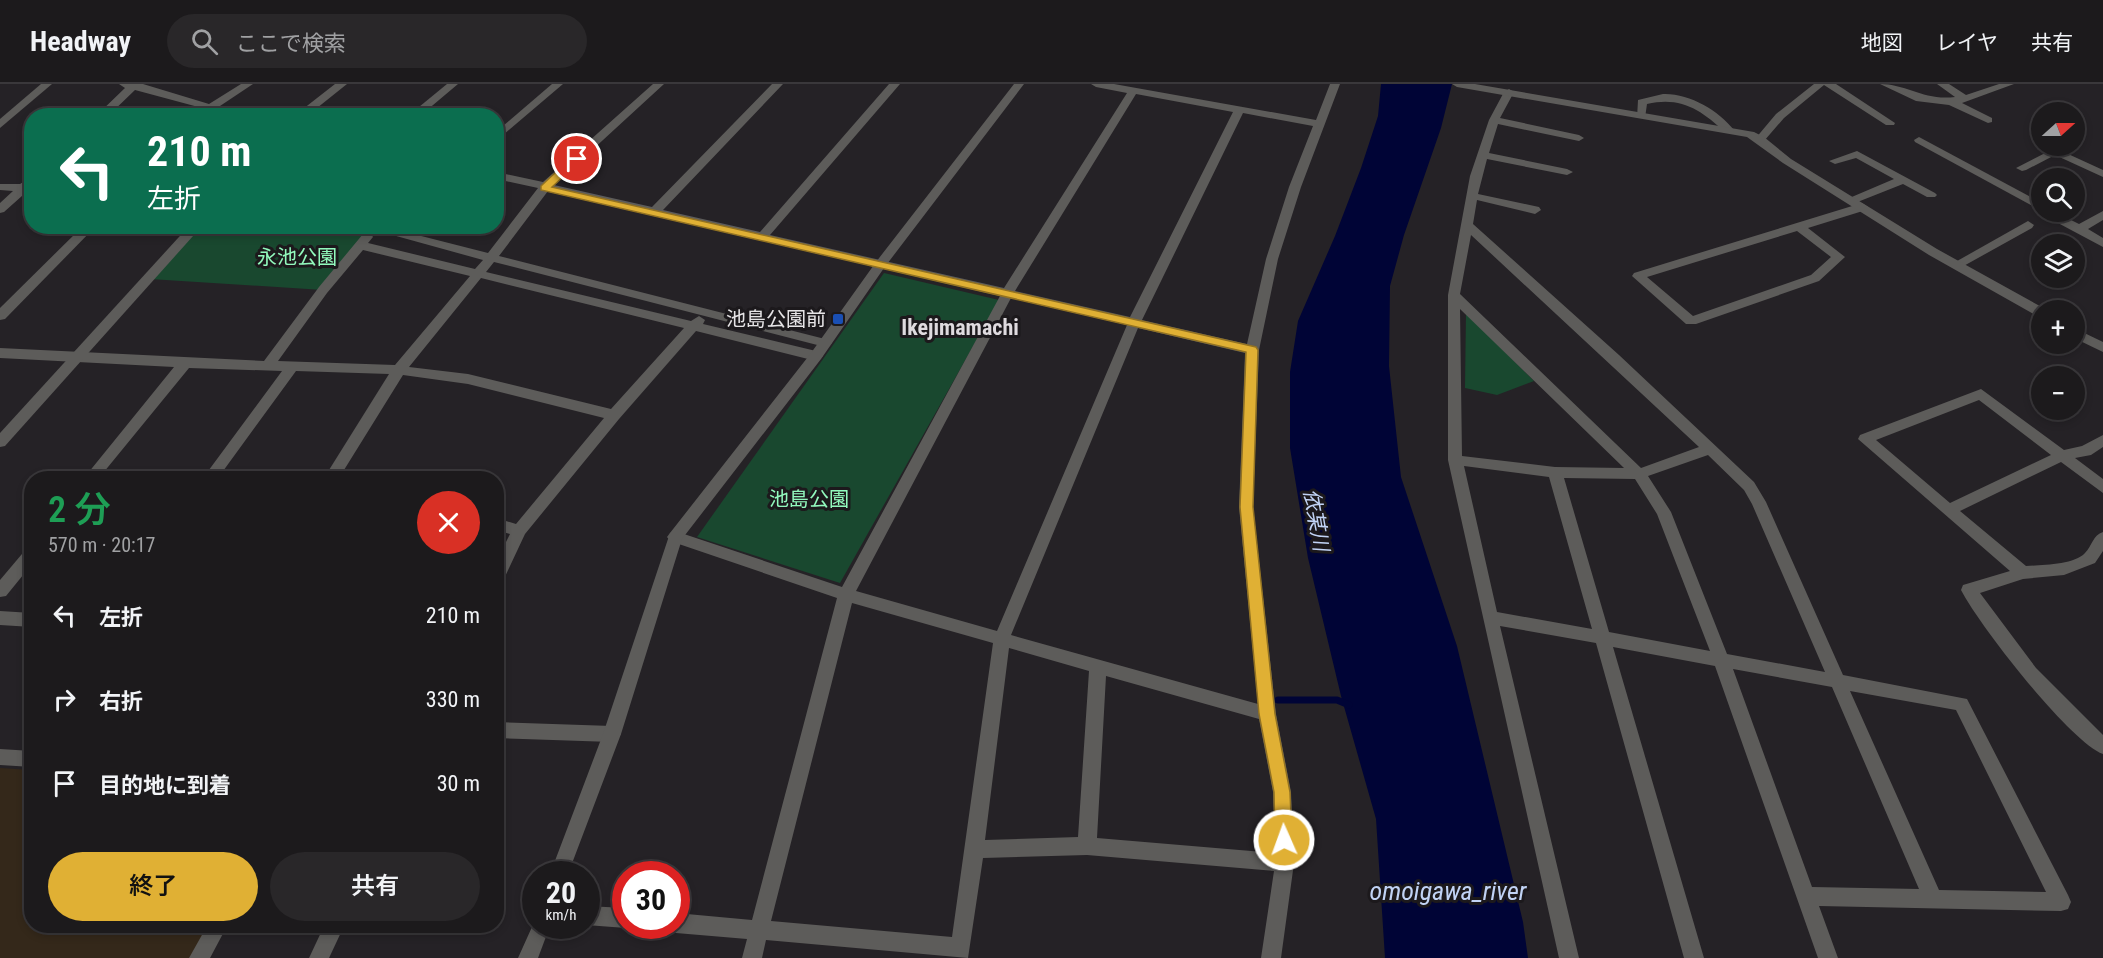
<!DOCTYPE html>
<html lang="ja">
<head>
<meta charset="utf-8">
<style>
  body { margin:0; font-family:"Roboto Condensed","Noto Sans JP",sans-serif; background:#292729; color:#f1f3f6; height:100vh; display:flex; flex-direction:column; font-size:22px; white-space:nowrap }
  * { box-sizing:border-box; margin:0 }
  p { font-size:20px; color:#a0a1a3 }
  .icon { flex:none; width:33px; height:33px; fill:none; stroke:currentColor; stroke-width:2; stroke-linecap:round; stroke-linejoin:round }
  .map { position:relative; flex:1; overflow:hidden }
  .panel { position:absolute; left:24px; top:387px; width:480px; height:462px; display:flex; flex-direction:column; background:#1c1a1c; border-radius:24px; box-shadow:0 3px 9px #0003,0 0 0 2px #3a383b }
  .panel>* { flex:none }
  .top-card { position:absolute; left:24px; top:24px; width:480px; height:126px; border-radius:24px; box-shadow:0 3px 9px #0003,0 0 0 2px #3a383b; background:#0b6e4f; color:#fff; overflow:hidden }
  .needle { width:39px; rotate:69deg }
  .tools { position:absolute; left:2031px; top:18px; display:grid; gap:12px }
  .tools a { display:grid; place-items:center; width:54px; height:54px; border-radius:50%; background:#1c1a1c; box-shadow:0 3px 9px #0003,0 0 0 2px #3a383b; font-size:30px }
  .speed { position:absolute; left:522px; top:777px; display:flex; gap:12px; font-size:30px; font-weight:700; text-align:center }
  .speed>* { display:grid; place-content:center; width:78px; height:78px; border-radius:50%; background:#1c1a1c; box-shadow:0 3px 9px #0003,0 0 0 2px #3a383b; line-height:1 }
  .speed small { font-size:15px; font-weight:400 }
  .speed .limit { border:9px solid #d22; background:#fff; color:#111 }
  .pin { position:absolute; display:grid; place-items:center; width:51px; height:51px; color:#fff; margin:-26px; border:3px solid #fff; border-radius:50%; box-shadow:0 2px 6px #0007 }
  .me { position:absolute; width:66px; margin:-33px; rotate:358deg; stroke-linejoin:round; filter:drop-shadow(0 0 4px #0008) }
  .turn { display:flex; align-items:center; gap:21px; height:126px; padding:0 24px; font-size:27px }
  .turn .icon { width:78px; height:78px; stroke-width:2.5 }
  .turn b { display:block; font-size:42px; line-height:51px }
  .round { display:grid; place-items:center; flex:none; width:63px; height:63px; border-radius:32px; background:#292729 }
  .overview { display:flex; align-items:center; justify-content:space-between; height:102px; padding:0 24px }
  h1 { font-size:36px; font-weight:600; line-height:45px; color:#1e9e55 }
  .button { display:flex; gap:12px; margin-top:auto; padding:12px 24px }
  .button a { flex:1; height:69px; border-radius:36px; background:#e0b034; color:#111; font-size:24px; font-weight:600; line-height:69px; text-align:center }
  .button a+a { background:#292729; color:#f1f3f6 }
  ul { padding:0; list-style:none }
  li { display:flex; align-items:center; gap:18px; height:84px; padding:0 24px }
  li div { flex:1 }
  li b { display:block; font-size:22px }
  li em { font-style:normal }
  header { display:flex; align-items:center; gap:36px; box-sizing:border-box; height:84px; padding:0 30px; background:#1c1a1c; border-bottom:2px solid #3a383b }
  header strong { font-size:28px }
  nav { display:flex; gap:33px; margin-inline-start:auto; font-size:21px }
  .search { width:420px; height:54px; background:#292729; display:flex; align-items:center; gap:15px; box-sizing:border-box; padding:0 21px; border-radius:33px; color:#a0a1a3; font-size:22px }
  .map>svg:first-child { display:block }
  .education { fill:#34281a }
  .green { fill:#19482f }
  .water { fill:#000436 }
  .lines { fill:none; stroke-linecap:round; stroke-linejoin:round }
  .stream { stroke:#000436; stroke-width:7 }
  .minor { fill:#5d5c5a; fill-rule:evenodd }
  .tertiary { fill:#5d5c5a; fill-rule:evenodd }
  .route { fill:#e0b034; stroke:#927222; stroke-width:1.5 }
  .transit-dot { fill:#1a4fb4; stroke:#1c191c; stroke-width:2 }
  .labels { text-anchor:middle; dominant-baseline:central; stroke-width:6; stroke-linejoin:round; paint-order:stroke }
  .park-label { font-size:20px; fill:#92f9bd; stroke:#1c191c }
  .poi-label { font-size:20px; fill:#e6e4e6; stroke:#1c191c; text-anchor:end }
  .water-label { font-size:21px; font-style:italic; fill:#c1d3f5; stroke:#1c191c }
  .quarter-label { font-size:22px; font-weight:bold; fill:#dfdbdf; stroke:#1c191c }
  .near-water-label { font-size:26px; font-style:italic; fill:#c1d3f5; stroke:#1c191c }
</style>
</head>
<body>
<header>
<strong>Headway</strong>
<div class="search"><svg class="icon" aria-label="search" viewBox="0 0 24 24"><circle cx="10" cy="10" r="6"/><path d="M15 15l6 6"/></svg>ここで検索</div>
<nav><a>地図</a><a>レイヤ</a><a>共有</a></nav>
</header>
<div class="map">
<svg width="2103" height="874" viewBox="0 0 2103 874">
  <rect width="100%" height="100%" fill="#252226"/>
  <polygon class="education" points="0,684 31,686 32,842 209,842 192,874 0,874"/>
  <g class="green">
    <polygon points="366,142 376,145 323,206 150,195 196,143"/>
    <polygon points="884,189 999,216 840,499 697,453"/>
    <polygon points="1466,229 1534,297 1497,311 1465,304"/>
  </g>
  <polygon class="water" points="1381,0 1452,0 1441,44 1404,151 1390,202 1389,282 1401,393 1457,562 1523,838 1528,874 1385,874 1376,735 1341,612 1308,474 1290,364 1290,288 1298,237 1335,152 1361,84 1378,32"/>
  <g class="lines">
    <polyline class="stream" points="1278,616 1337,616 1349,621"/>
    <g class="minor">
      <polygon points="41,0 52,0 0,44 0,35"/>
      <path d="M 119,0 L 143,0 L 209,20 L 241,0 L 253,0 L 220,22 L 248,32 C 234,32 217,26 205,30 L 200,27 L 202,24 L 135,6 L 108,32 L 96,32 L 125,4 Z"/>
      <polygon points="447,0 458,0 420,32 408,32"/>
      <polygon points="552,0 563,0 496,57 496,48"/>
      <path d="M 653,0 L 664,0 L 554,101 L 652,123 L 772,0 L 783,0 L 663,126 L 760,148 L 889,0 L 900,0 L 770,151 L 1004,204 L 1127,9 L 1096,3 L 1091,0 L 1114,0 L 1316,36 L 1330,0 L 1340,0 L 1301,103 L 1278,175 L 1259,266 L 1253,423 L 1276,630 L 1291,708 L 1294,779 L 1281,874 L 1261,874 L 1274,787 L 1087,771 L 983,774 L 968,874 L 766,856 L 762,874 L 742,874 L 747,855 L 676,849 L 669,846 L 667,842 L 676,842 L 676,829 L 752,836 L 837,514 L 670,457 L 667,453 L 670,449 L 675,447 L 842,503 L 1000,212 L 548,107 L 499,172 L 825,255 L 832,259 L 825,263 L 494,178 L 486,188 L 691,237 L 699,232 L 705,236 L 703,240 L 816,267 L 823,272 L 816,277 L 696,247 L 619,335 L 525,450 L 502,499 L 496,501 L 496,478 L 510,450 L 496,446 L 496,434 L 516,440 L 604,334 L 468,300 L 403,291 L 344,386 L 358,390 L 360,394 L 324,394 L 389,290 L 296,287 L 218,394 L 203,394 L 282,287 L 189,284 L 99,394 L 84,394 L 174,283 L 0,274 L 0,264 L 264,277 L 319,203 L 363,150 L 371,150 L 373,153 L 368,159 L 475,185 L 483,176 L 360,142 L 382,142 L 488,169 L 538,104 L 496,95 L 496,88 L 543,98 ZM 1136,10 L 1233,28 L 1130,233 L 1015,207 ZM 1243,29 L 1313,42 L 1289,103 L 1266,175 L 1247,260 L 1142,236 ZM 363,166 L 470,192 L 395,281 L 278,277 L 327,209 ZM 481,194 L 684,244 L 611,325 L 468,290 L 409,283 ZM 1011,214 L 1127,241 L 997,547 L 856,507 ZM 1138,244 L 1245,269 L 1239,423 L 1258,620 L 1011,551 ZM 852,519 L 993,559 L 952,853 L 771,837 ZM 1009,564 L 1089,587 L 1078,753 L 985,756 ZM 1106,592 L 1259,635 L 1273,708 L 1275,769 L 1097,754 Z"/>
      <polygon points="1814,0 1836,0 1895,39 1894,41 1886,41 1824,1 1784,34 1764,57 1756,57 1755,55 1776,30"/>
      <path d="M 1880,0 C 1907,0 1924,17 1955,13 L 1937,0 L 1949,0 L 1966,11 L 1999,0 L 2014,0 L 1962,19 L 1992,34 L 1992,38 L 1988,39 L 1949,21 L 1916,17 Z"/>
      <path d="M 1509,5 L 1514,8 L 1500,34 L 1579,51 L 1584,54 L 1579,57 L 1498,40 L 1489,69 L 1567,85 L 1573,88 L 1567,91 L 1487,75 L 1478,110 L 1539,123 L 1541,126 L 1535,130 L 1477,116 L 1473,140 L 1619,271 L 1754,398 L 1766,418 L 1843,591 L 1967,615 L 2068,811 L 2071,818 L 2068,825 L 2061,827 L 1819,822 L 1838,874 L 1818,874 L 1715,582 L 1613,563 L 1704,874 L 1684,874 L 1596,559 L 1500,542 L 1579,874 L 1559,874 L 1448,376 L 1448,211 L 1470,92 L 1489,36 L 1504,8 ZM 1471,151 L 1699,363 L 1641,384 L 1460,210 ZM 1460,225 L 1624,384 L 1555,383 L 1462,372 ZM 1708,371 L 1744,406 L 1752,420 L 1825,588 L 1727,570 L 1671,428 L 1648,392 ZM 1464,382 L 1549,393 L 1592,545 L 1497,528 ZM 1564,394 L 1635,395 L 1657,430 L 1710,567 L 1609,548 ZM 1733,585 L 1832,603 L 1919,805 L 1812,803 ZM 1850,607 L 1956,626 L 2046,808 L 1939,806 Z"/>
      <path d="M 1663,10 C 1689,9 1718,26 1734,46 L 1729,49 L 1725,48 C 1701,26 1681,12 1647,20 L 1645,34 L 1637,34 L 1638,16 Z"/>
      <polygon points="1919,53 2042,119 2042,127 1915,58 1914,56"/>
      <polygon points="2055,64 2103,86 2103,93 2055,71 2026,86 2022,87 2016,84"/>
      <polygon points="1857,67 1935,109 1937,111 1935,113 1927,113 1903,100 1855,119 1847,119 1847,115 1894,95 1856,74 1835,80 1829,77"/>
      <polygon points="32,93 32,103 4,128 0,129 0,119 13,107 0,106 0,100 20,100"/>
      <path d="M 1862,119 L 1868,123 L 1866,126 L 1808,144 L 1845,173 L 1819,197 L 1696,240 L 1686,240 L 1632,192 L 1634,189 ZM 1797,147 L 1831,173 L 1811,191 L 1693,232 L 1647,193 Z"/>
      <polygon points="2042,127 2055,128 2079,140 2103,127 2103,136 2088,145 2103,154 2103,163 2043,131"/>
      <polygon points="2028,137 2034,141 2032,144 1960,184 1956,185 1950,181"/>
      <polygon points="83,142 96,142 5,235 0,236 0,224"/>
      <path d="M 1981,305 L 2064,366 L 2082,362 L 2103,351 L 2103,363 L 2091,371 L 2075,374 L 2103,395 L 2103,409 L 2061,378 L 1960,427 L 2026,482 C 2042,481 2074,481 2085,469 C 2092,462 2093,451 2103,448 L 2103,467 L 2095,479 L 2064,491 L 2023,495 L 1980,509 L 2036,584 L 2103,651 L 2103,670 C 2069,657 1979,541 1961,506 L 1963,501 L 2010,487 L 1858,355 L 1860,351 ZM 1979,316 L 2051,371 L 1950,419 L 1876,356 Z"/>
      <polygon points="32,462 32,480 6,512 0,513 0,496 27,464"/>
      <polygon points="0,527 32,529 32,543 0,541"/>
      <polygon points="496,638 612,642 618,645 621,650 618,655 612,658 496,654"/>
      <polygon points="0,665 32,667 32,683 0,681"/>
      <polygon points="586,822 626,824 626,842 631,842 626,844 586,841"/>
      <polygon points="207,842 227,842 210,874 189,874"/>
      <polygon points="324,842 344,842 329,874 309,874"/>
    </g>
    <g class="tertiary">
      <polygon points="335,0 347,0 307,32 294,32"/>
      <polygon points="1014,0 1024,0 884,184 821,275 682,455 621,650 568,790 550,790 603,650 670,449 811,269 876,178"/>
      <polygon points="1452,0 1475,0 1754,48 1764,53 1791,75 1937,165 2047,226 2042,226 2042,233 2037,232 1929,171 1783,79 1747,53 1457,3"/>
      <polygon points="189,142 202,142 5,362 0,363 0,349"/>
      <polygon points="2074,244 2103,258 2103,268 2074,254"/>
      <polygon points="536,834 536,842 550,842 538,874 518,874"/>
    </g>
  </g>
  <polygon class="route" points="573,72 582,75 552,103 1256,263 1258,266 1253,423 1275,630 1290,708 1292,756 1290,761 1284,764 1278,761 1275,756 1274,708 1259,630 1240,423 1246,268 541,106 541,102"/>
  <rect class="transit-dot" x="832" y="229" width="12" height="12" rx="3"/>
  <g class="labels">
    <g class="park-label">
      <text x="297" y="173">永池公園</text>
      <text x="809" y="415">池島公園</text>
    </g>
    <g class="poi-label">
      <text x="826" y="235">池島公園前</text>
    </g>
    <g class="water-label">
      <text transform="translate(1316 436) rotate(80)">依某川</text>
    </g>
    <g class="quarter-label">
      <text x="960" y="243">Ikejimamachi</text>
    </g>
    <g class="near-water-label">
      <text x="1448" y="807">omoigawa_river</text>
    </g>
  </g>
</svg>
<div class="tools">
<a><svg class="needle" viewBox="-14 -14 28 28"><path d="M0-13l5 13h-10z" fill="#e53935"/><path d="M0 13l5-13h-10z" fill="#a0a1a3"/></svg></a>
<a><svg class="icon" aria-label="search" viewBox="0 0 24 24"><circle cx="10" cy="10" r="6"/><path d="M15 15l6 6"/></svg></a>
<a><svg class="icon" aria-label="layers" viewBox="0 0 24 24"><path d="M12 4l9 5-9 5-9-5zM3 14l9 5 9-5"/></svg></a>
<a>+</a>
<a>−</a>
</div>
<div class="speed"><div>20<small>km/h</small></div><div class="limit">30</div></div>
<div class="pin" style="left:577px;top:75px;background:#d93025"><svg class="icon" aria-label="arrive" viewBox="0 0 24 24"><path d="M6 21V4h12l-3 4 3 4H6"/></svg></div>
<svg class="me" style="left:1284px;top:756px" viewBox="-20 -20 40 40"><circle r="17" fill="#e0b034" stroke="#fff" stroke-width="3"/><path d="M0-11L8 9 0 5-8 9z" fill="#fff"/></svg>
<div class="top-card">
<div class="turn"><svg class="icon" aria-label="left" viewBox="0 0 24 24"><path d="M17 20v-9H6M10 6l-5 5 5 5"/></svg><div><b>210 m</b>左折</div></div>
</div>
<section class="panel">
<div class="overview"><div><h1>2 分</h1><p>570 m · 20:17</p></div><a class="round" style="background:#d93025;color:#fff"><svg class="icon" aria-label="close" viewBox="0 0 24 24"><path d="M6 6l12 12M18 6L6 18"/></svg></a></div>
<ul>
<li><svg class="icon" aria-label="left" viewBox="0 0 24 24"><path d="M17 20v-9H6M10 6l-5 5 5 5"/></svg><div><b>左折</b></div><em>210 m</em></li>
<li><svg class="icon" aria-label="right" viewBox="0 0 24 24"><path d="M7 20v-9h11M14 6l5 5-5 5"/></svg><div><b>右折</b></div><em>330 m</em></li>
<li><svg class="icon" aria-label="arrive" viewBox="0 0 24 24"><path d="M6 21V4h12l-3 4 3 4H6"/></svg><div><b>目的地に到着</b></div><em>30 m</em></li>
</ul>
<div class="button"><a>終了</a><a>共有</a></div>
</section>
</div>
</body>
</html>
